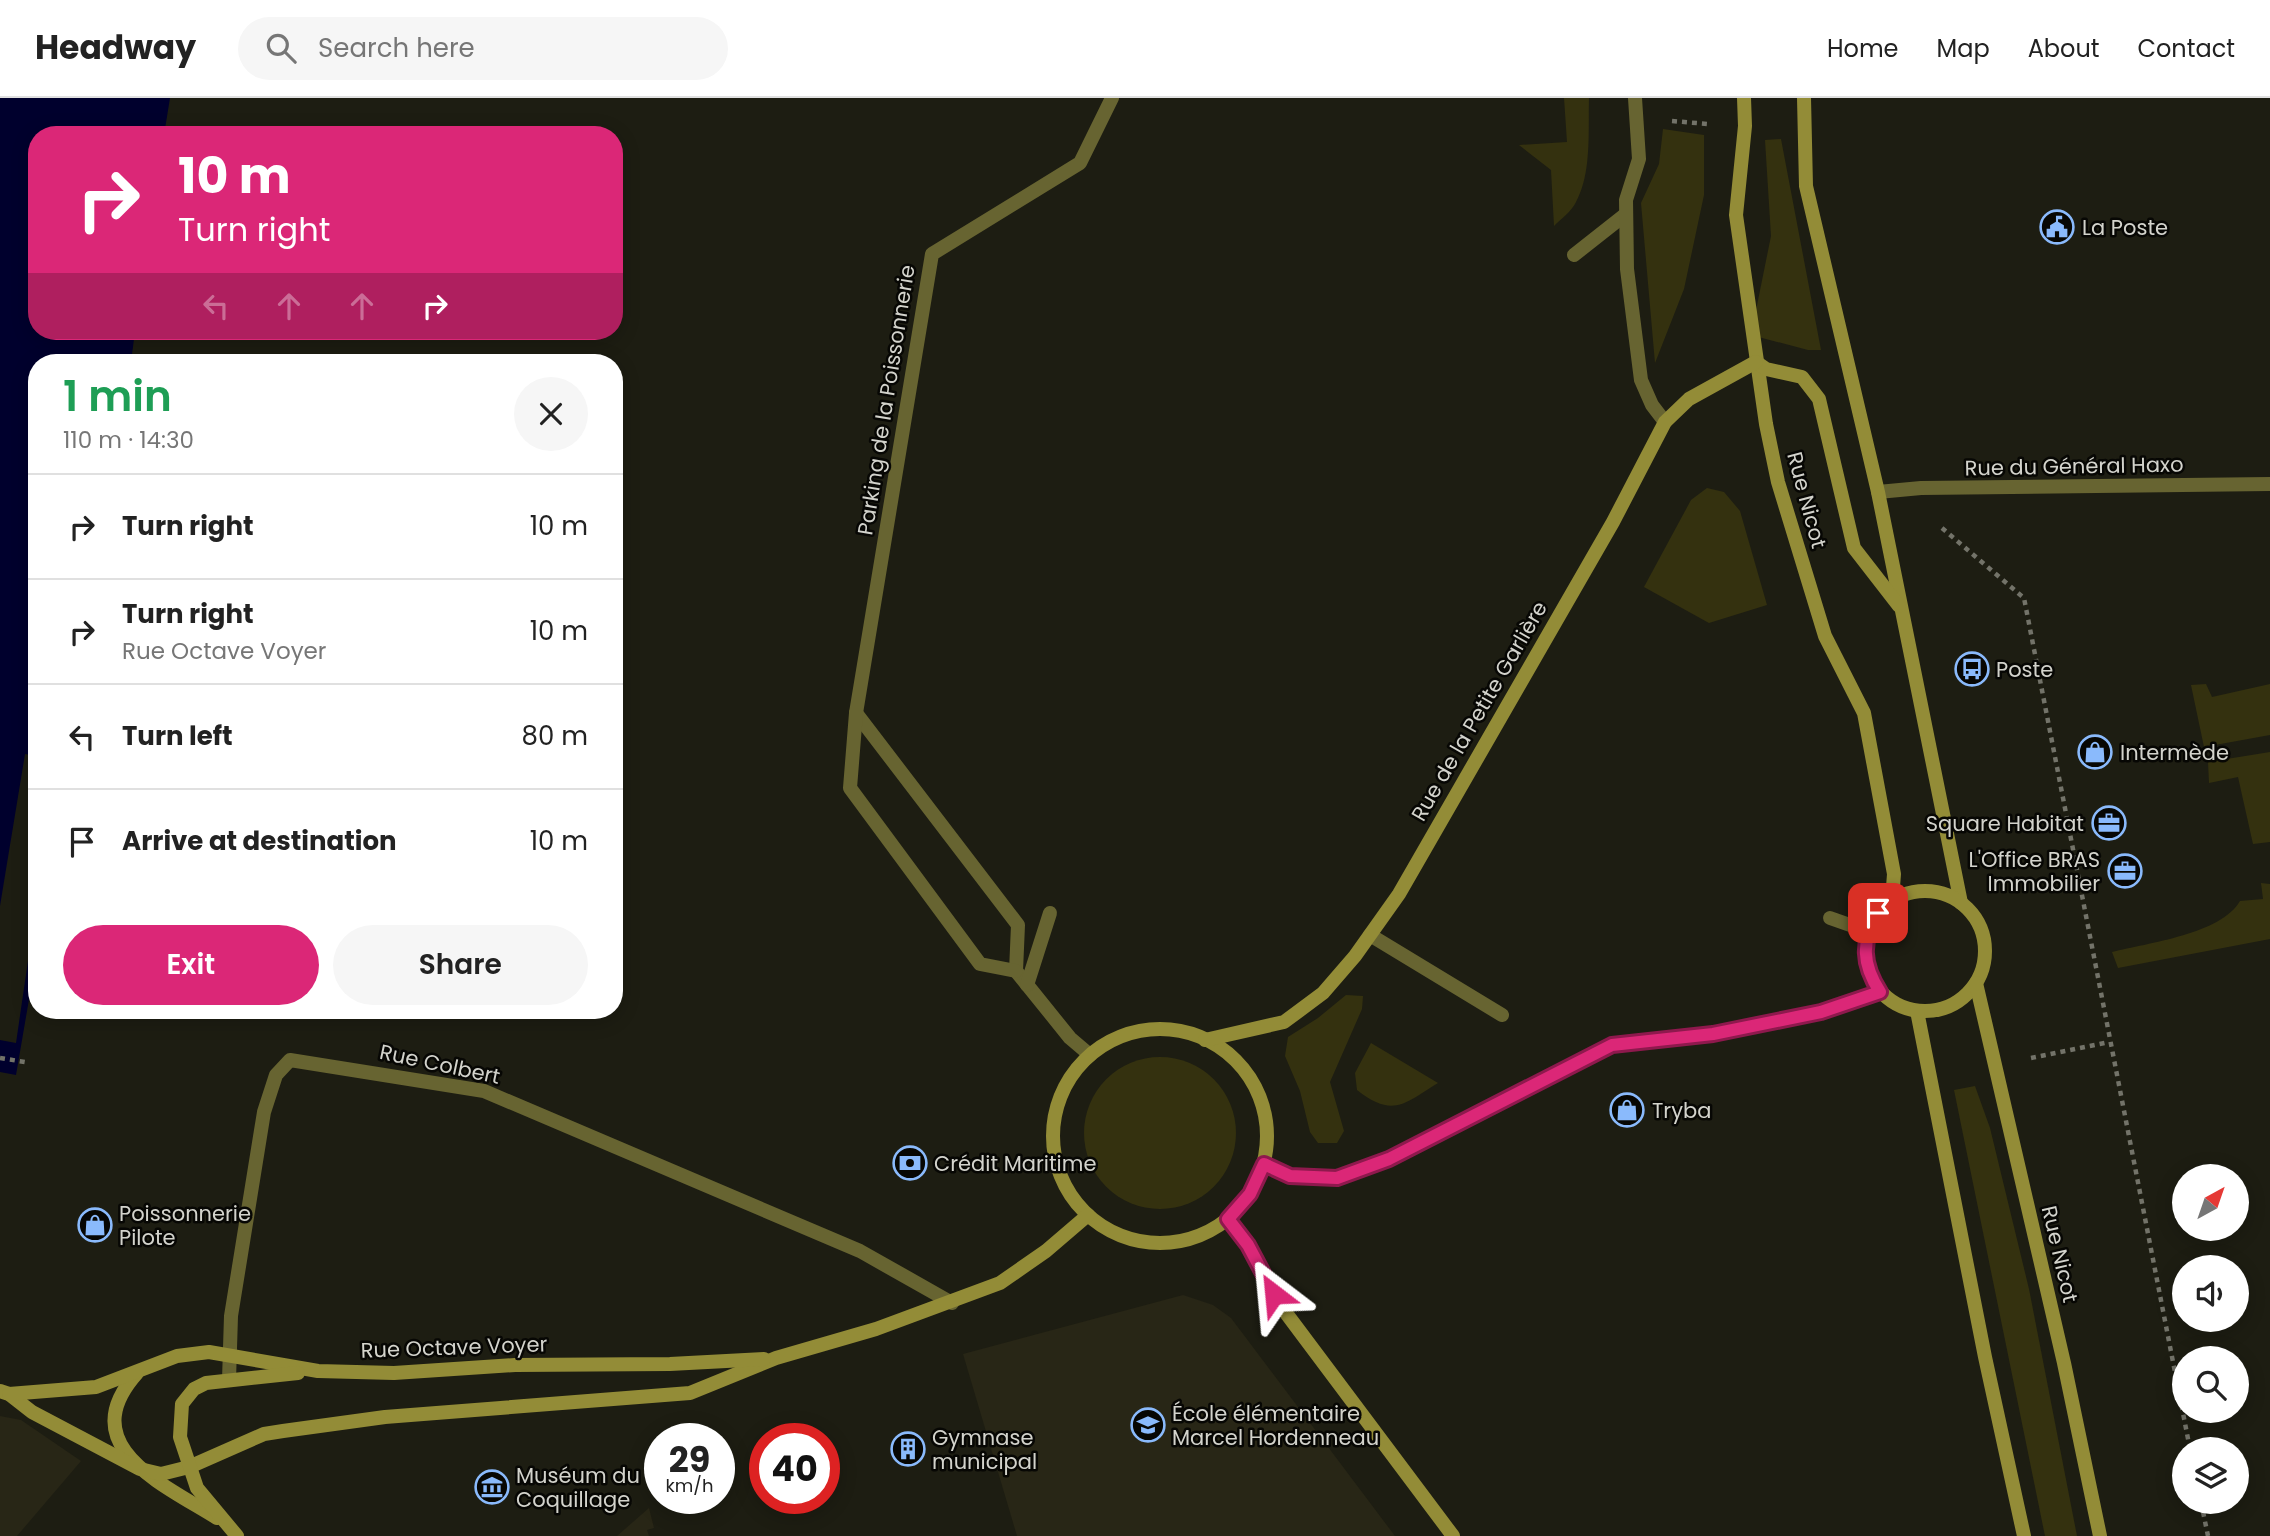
<!DOCTYPE html>
<html lang="en">
<head>
<meta charset="utf-8">
<style>
  body { margin:0; font-family:Poppins,sans-serif; background:#f6f6f6; color:#222; height:100vh; display:flex; flex-direction:column; font-size:26px; white-space:nowrap }
  * { box-sizing:border-box; margin:0 }
  p { font-size:23px; color:#767676 }
  .icon { flex:none; width:38px; height:38px; fill:none; stroke:currentColor; stroke-width:2; stroke-linecap:round; stroke-linejoin:round }
  .map { position:relative; flex:1; overflow:hidden }
  .side { position:absolute; left:28px; top:256px; width:595px; height:665px; display:flex; flex-direction:column; background:#fff; border-radius:28px; box-shadow:0 4px 18px #0003 }
  .side>* { flex:none }
  .top-card { position:absolute; left:28px; top:28px; width:595px; height:214px; border-radius:28px; box-shadow:0 4px 18px #0003; background:#db2777; color:#fff; overflow:hidden }
  .needle { width:46px; rotate:40deg }
  .controls { position:absolute; left:2172px; top:1066px; display:grid; gap:14px }
  .controls a { display:grid; place-items:center; width:77px; height:77px; border-radius:50%; background:#fff; box-shadow:0 4px 18px #0003; font-size:35px }
  .speed { position:absolute; left:644px; top:1325px; display:flex; gap:14px; font-size:35px; font-weight:700; text-align:center }
  .speed>* { display:grid; place-content:center; width:91px; height:91px; border-radius:50%; background:#fff; box-shadow:0 4px 18px #0003; line-height:1 }
  .speed small { font-size:18px; font-weight:400 }
  .speed .limit { border:10px solid #d22; background:#fff; color:#111 }
  .pin { position:absolute; display:grid; place-items:center; width:60px; height:60px; color:#fff; margin:-30px; border-radius:14px; box-shadow:0 4px 10px #0006 }
  .me { position:absolute; width:77px; margin:-38px; rotate:331deg; stroke-linejoin:round; filter:drop-shadow(0 0 5px #0008) }
  .turn { display:flex; align-items:center; gap:24px; height:147px; padding:0 35px; font-size:32px }
  .turn .icon { width:91px; height:91px; stroke-width:2.5 }
  .turn b { display:block; font-size:49px; line-height:60px }
  .lanes { display:flex; align-items:center; height:66px; padding:0 35px; background:#0003; justify-content:center; gap:35px; direction:ltr }
  .lanes .off { opacity:.35 }
  .round { display:grid; place-items:center; flex:none; width:74px; height:74px; border-radius:37px; background:#f6f6f6 }
  .headline { display:flex; align-items:center; justify-content:space-between; height:119px; padding:0 35px }
  h1 { font-size:42px; font-weight:600; line-height:52px; color:#1e9e55 }
  .action { display:flex; gap:14px; margin-top:auto; padding:14px 35px }
  .action a { flex:1; height:80px; border-radius:42px; background:#db2777; color:#fff; font-size:28px; font-weight:600; line-height:80px; text-align:center }
  .action a+a { background:#f6f6f6; color:#222 }
  ul { padding:0; list-style:none }
  li { display:flex; align-items:center; gap:21px; height:105px; padding:0 35px; border-top:2px solid #e0e0e0 }
  li div { flex:1 }
  li b { display:block; font-size:26px }
  li em { font-style:normal }
  header { display:flex; align-items:center; gap:42px; box-sizing:border-box; height:98px; padding:0 35px; background:#fff; border-bottom:2px solid #e0e0e0 }
  header strong { font-size:33px }
  nav { display:flex; gap:38px; margin-inline-start:auto; font-size:24px }
  .search { width:490px; height:63px; background:#f6f6f6; display:flex; align-items:center; gap:18px; box-sizing:border-box; padding:0 24px; border-radius:38px; color:#767676; font-size:26px }
  .map>svg:first-child { display:block }
  .built { fill:#282616 }
  .green { fill:#34310f }
  .water { fill:#00002d }
  .pier { fill:#1d1d12 }
  .lines { fill:none; stroke-linecap:round; stroke-linejoin:round }
  .path { stroke:#737369; stroke-width:4.5; stroke-dasharray:5 5; stroke-linecap:butt }
  .lane { stroke:#676431; stroke-width:14 }
  .street { stroke:#676431; stroke-width:14 }
  .secondary { stroke:#938c37; stroke-width:14 }
  .route-casing { stroke:#8e194d; stroke-width:18 }
  .route { stroke:#db2777; stroke-width:12 }
  .labels { text-anchor:middle; dominant-baseline:central; stroke-width:5; stroke-linejoin:round; paint-order:stroke }
  .poi-label { font-size:21px; fill:#d3d3cc; stroke:#070704; text-anchor:start }
  .street-label { font-size:21px; fill:#d3d3cc; stroke:#070704 }
</style>
</head>
<body>
<header>
<strong>Headway</strong>
<div class="search"><svg class="icon" aria-label="search" viewBox="0 0 24 24"><circle cx="10" cy="10" r="6"/><path d="M15 15l6 6"/></svg>Search here</div>
<nav><a>Home</a><a>Map</a><a>About</a><a>Contact</a></nav>
</header>
<div class="map">
<svg width="2270" height="1438" viewBox="0 0 2270 1438">
  <rect width="100%" height="100%" fill="#1d1d12"/>
  <g class="built">
    <polygon points="1183,1197 1213,1207 1231,1220 1395,1438 1017,1438 963,1256"/>
    <polygon points="0,1318 21,1322 81,1363 17,1438 0,1438"/>
    <polygon points="649,1410 654,1430 647,1432 649,1438 617,1438"/>
  </g>
  <g class="green">
    <path d="M 1564,0 L 1589,0 C 1588,32 1592,75 1576,104 C 1572,113 1561,121 1554,128 L 1551,72 L 1519,47 L 1567,44 Z"/>
    <polygon points="1663,31 1704,37 1704,97 1684,191 1655,265 1641,105 1659,66"/>
    <polygon points="1781,41 1821,252 1808,252 1751,237 1771,138 1765,42"/>
    <polygon points="1707,390 1724,394 1740,413 1767,507 1709,525 1644,489 1691,402"/>
    <polygon points="2206,586 2212,599 2270,586 2270,637 2204,649 2191,587"/>
    <polygon points="2270,654 2270,744 2253,746 2238,679 2209,685 2208,664"/>
    <path d="M 2261,785 L 2270,786 L 2270,841 L 2118,870 L 2112,854 C 2148,845 2221,836 2240,803 L 2263,801 Z"/>
    <polygon points="1346,897 1363,898 1362,911 1330,984 1344,1033 1337,1045 1318,1045 1310,1034 1300,993 1285,958 1288,939 1318,920"/>
    <path d="M 1371,945 L 1438,985 C 1404,1006 1393,1020 1357,992 L 1355,975 Z"/>
    <circle cx="1160" cy="1035" r="76"/>
    <polygon points="1975,988 1990,1030 2029,1191 2077,1438 2045,1438 1954,992"/>
  </g>
  <polygon class="water" points="0,0 170,0 164,37 37,37 37,233 135,233 131,264 37,264 37,855 16,977 0,974"/>
  <polygon class="pier" points="25,656 37,658 37,801 16,945 0,942 0,808"/>
  <g class="lines">
    <g class="path">
      <polyline points="1672,23 1708,26"/>
      <polyline points="1942,430 2024,500 2190,1351"/>
      <polyline points="0,960 25,964"/>
      <polyline points="2031,960 2109,944"/>
      <polyline points="2201,1404 2208,1438"/>
    </g>
    <g class="lane">
      <polyline points="1574,157 1626,116"/>
      <polyline points="856,615 1018,827 1016,873 1070,940 1090,957"/>
      <polyline points="1830,820 1867,833"/>
      <polyline points="1370,837 1502,917"/>
      <polyline points="1016,873 980,866 850,690 856,615 932,156 1080,65 1112,0"/>
      <polyline points="1027,887 1050,815"/>
      <polyline points="229,1282 231,1218 264,1014 276,977 290,962 484,993 860,1153 952,1205"/>
    </g>
    <g class="street">
      <polyline points="1635,0 1639,61 1626,102 1627,171 1641,282 1652,307 1665,324"/>
      <polyline points="1878,394 1921,390 2270,386"/>
    </g>
    <g class="secondary">
      <polyline points="1744,0 1745,28 1736,117 1766,326 1778,384 1825,538 1864,615 1894,776 1892,802"/>
      <polyline points="1804,0 1806,88 1878,394 1961,805"/>
      <polyline points="1756,264 1766,271 1802,279 1819,301 1854,450 1899,508"/>
      <circle cx="1925" cy="853" r="60"/>
      <polyline points="1976,885 2064,1265 2100,1438"/>
      <polyline points="1917,913 1985,1259 2024,1438"/>
      <circle cx="1160" cy="1038" r="107"/>
      <polyline points="1205,942 1284,924 1323,895 1355,858 1399,796 1613,424 1665,324 1689,301 1756,264"/>
      <polyline points="1264,1066 1290,1078 1337,1080 1389,1061 1613,947 1713,935 1821,914 1880,894"/>
      <polyline points="1228,1121 1248,1147 1283,1211 1453,1438"/>
      <path d="M 137,1275 C 72,1348 163,1386 217,1420"/>
      <polyline points="0,1293 9,1296 32,1314 140,1371 161,1376 189,1369 264,1336 283,1333 385,1319 690,1295 776,1260 876,1231 1000,1185 1046,1153 1088,1117"/>
      <polyline points="9,1296 96,1289 177,1258 209,1254 318,1273 394,1275 515,1267 670,1266 764,1261"/>
      <polyline points="237,1438 197,1390 180,1339 182,1306 194,1291 206,1285 298,1275"/>
    </g>
  </g>
  <g class="lines">
    <defs>
      <path id="route" d="M 1274,1196 L 1248,1147 L 1228,1121 L 1250,1096 L 1264,1066 L 1290,1078 L 1337,1080 L 1389,1061 L 1612,947 L 1713,936 L 1821,914 L 1880,894 C 1862,866 1861,844 1878,815"/>
    </defs>
    <use href="#route" class="route-casing"/>
    <use href="#route" class="route"/>
  </g>
  <defs>
    <symbol id="civic-ring" viewBox="-11 -11 22 22"><circle r="9.5" fill="#070704" stroke="#8abafc" stroke-width="1.5"/><path d="M-.6-6.5H3V-4.5H.6V-3L4-1V1h2V6H-6V1h2V-1L-.6-3ZM-1.2 2.5V6h2.4V2.5Z" fill="#8abafc"/></symbol>
    <symbol id="bus-ring" viewBox="-11 -11 22 22"><circle r="9.5" fill="#070704" stroke="#8abafc" stroke-width="1.5"/><path d="M-5-6H5V4H4V6H2V4H-2V6H-4V4H-5ZM-3.5-4V0h7V-4ZM-3.5 1.2v1.5H-2V1.2ZM2 1.2v1.5H3.5V1.2Z" fill="#8abafc"/></symbol>
    <symbol id="shop-ring" viewBox="-11 -11 22 22"><circle r="9.5" fill="#070704" stroke="#8abafc" stroke-width="1.5"/><path d="M-5-2.5h2.3a2.7 3.5 0 0 1 5.4 0H5L5.5 6h-11ZM-1.5-2.5h3a1.5 2.3 0 0 0-3 0Z" fill="#8abafc"/></symbol>
    <symbol id="office-ring" viewBox="-11 -11 22 22"><circle r="9.5" fill="#070704" stroke="#8abafc" stroke-width="1.5"/><path d="M-6-3h4V-5.5h4V-3h4V5H-6ZM-1-4.5V-3h2v-1.5ZM-6 0V1H6V0Z" fill="#8abafc"/></symbol>
    <symbol id="bank-ring" viewBox="-11 -11 22 22"><circle r="9.5" fill="#070704" stroke="#8abafc" stroke-width="1.5"/><path d="M-6-4H6V4H-6ZM0-2.3a2.3 2.3 0 1 0 0 4.6a2.3 2.3 0 1 0 0-4.6Z" fill="#8abafc"/></symbol>
    <symbol id="school-ring" viewBox="-11 -11 22 22"><circle r="9.5" fill="#070704" stroke="#8abafc" stroke-width="1.5"/><path d="M0-5L7-2L0 1L-7-2ZM-4 1L0 2.5L4 1V4Q0 6-4 4Z" fill="#8abafc"/></symbol>
    <symbol id="building-ring" viewBox="-11 -11 22 22"><circle r="9.5" fill="#070704" stroke="#8abafc" stroke-width="1.5"/><path d="M-4-6H4V6H1V3H-1V6H-4ZM-2.5-4.3h1.7v1.8h-1.7ZM.8-4.3h1.7v1.8H.8ZM-2.5-1h1.7V.8h-1.7ZM.8-1h1.7V.8H.8Z" fill="#8abafc"/></symbol>
    <symbol id="museum-ring" viewBox="-11 -11 22 22"><circle r="9.5" fill="#070704" stroke="#8abafc" stroke-width="1.5"/><path d="M0-6L6-3V-2H-6V-3ZM-5-1h2V3h-2ZM-1-1h2V3h-2ZM3-1h2V3H3ZM-6 4H6V6H-6Z" fill="#8abafc"/></symbol>
  </defs>
  <g fill-rule="evenodd">
    <use href="#civic-ring" x="2038" y="110" width="38" height="38"/>
    <use href="#bus-ring" x="1953" y="552" width="38" height="38"/>
    <use href="#shop-ring" x="2076" y="635" width="38" height="38"/>
    <use href="#office-ring" x="2090" y="706" width="38" height="38"/>
    <use href="#office-ring" x="2106" y="754" width="38" height="38"/>
    <use href="#shop-ring" x="1608" y="993" width="38" height="38"/>
    <use href="#bank-ring" x="891" y="1046" width="38" height="38"/>
    <use href="#shop-ring" x="76" y="1108" width="38" height="38"/>
    <use href="#school-ring" x="1129" y="1308" width="38" height="38"/>
    <use href="#building-ring" x="889" y="1332" width="38" height="38"/>
    <use href="#museum-ring" x="473" y="1370" width="38" height="38"/>
  </g>
  <g class="labels">
    <g class="poi-label">
      <text x="2082" y="129">La Poste</text>
      <text x="1996" y="571">Poste</text>
      <text x="2120" y="654">Intermède</text>
      <text x="2084" y="725" text-anchor="end">Square Habitat</text>
      <text x="2100" y="761" text-anchor="end">L'Office BRAS<tspan x="2100" dy="24">Immobilier</tspan></text>
      <text x="1652" y="1012">Tryba</text>
      <text x="934" y="1065">Crédit Maritime</text>
      <text x="119" y="1115">Poissonnerie<tspan x="119" dy="24">Pilote</tspan></text>
      <text x="1172" y="1315">École élémentaire<tspan x="1172" dy="24">Marcel Hordenneau</tspan></text>
      <text x="932" y="1339">Gymnase<tspan x="932" dy="24">municipal</tspan></text>
      <text x="516" y="1377">Muséum du<tspan x="516" dy="24">Coquillage</tspan></text>
    </g>
    <g class="street-label">
      <text transform="translate(886 302) rotate(-81)">Parking de la Poissonnerie</text>
      <text transform="translate(2074 368) rotate(-1)">Rue du Général Haxo</text>
      <text transform="translate(1807 402) rotate(75)">Rue Nicot</text>
      <text transform="translate(1479 613) rotate(-60)">Rue de la Petite Garlière</text>
      <text transform="translate(440 966) rotate(12)">Rue Colbert</text>
      <text transform="translate(2060 1156) rotate(77)">Rue Nicot</text>
      <text transform="translate(454 1249) rotate(-2)">Rue Octave Voyer</text>
    </g>
  </g>
</svg>
<div class="controls">
<a><svg class="needle" viewBox="-14 -14 28 28"><path d="M0-13l5 13h-10z" fill="#e53935"/><path d="M0 13l5-13h-10z" fill="#767676"/></svg></a>
<a><svg class="icon" aria-label="sound" viewBox="0 0 24 24"><path d="M4 9h4l5-4v14l-5-4H4zM17 9q2 3 0 6"/></svg></a>
<a><svg class="icon" aria-label="search" viewBox="0 0 24 24"><circle cx="10" cy="10" r="6"/><path d="M15 15l6 6"/></svg></a>
<a><svg class="icon" aria-label="layers" viewBox="0 0 24 24"><path d="M12 4l9 5-9 5-9-5zM3 14l9 5 9-5"/></svg></a>
</div>
<div class="speed"><div>29<small>km/h</small></div><div class="limit">40</div></div>
<div class="pin" style="left:1878px;top:815px;background:#d93025"><svg class="icon" aria-label="arrive" viewBox="0 0 24 24"><path d="M6 21V4h12l-3 4 3 4H6"/></svg></div>
<svg class="me" style="left:1274px;top:1196px" viewBox="-20 -20 40 40"><path d="M0-17L14 15 0 8-14 15z" fill="#db2777" stroke="#fff" stroke-width="4"/></svg>
<div class="top-card">
<div class="turn"><svg class="icon" aria-label="right" viewBox="0 0 24 24"><path d="M7 20v-9h11M14 6l5 5-5 5"/></svg><div><b>10 m</b>Turn right</div></div>
<div class="lanes"><svg class="icon off" aria-label="left" viewBox="0 0 24 24"><path d="M17 20v-9H6M10 6l-5 5 5 5"/></svg><svg class="icon off" aria-label="ahead" viewBox="0 0 24 24"><path d="M12 20V5M6 11l6-6 6 6"/></svg><svg class="icon off" aria-label="ahead" viewBox="0 0 24 24"><path d="M12 20V5M6 11l6-6 6 6"/></svg><svg class="icon" aria-label="right" viewBox="0 0 24 24"><path d="M7 20v-9h11M14 6l5 5-5 5"/></svg></div>
</div>
<section class="side">
<div class="headline"><div><h1>1 min</h1><p>110 m · 14:30</p></div><a class="round"><svg class="icon" aria-label="close" viewBox="0 0 24 24"><path d="M6 6l12 12M18 6L6 18"/></svg></a></div>
<ul>
<li><svg class="icon" aria-label="right" viewBox="0 0 24 24"><path d="M7 20v-9h11M14 6l5 5-5 5"/></svg><div><b>Turn right</b></div><em>10 m</em></li>
<li><svg class="icon" aria-label="right" viewBox="0 0 24 24"><path d="M7 20v-9h11M14 6l5 5-5 5"/></svg><div><b>Turn right</b><p>Rue Octave Voyer</p></div><em>10 m</em></li>
<li><svg class="icon" aria-label="left" viewBox="0 0 24 24"><path d="M17 20v-9H6M10 6l-5 5 5 5"/></svg><div><b>Turn left</b></div><em>80 m</em></li>
<li><svg class="icon" aria-label="arrive" viewBox="0 0 24 24"><path d="M6 21V4h12l-3 4 3 4H6"/></svg><div><b>Arrive at destination</b></div><em>10 m</em></li>
</ul>
<div class="action"><a>Exit</a><a>Share</a></div>
</section>
</div>
</body>
</html>
